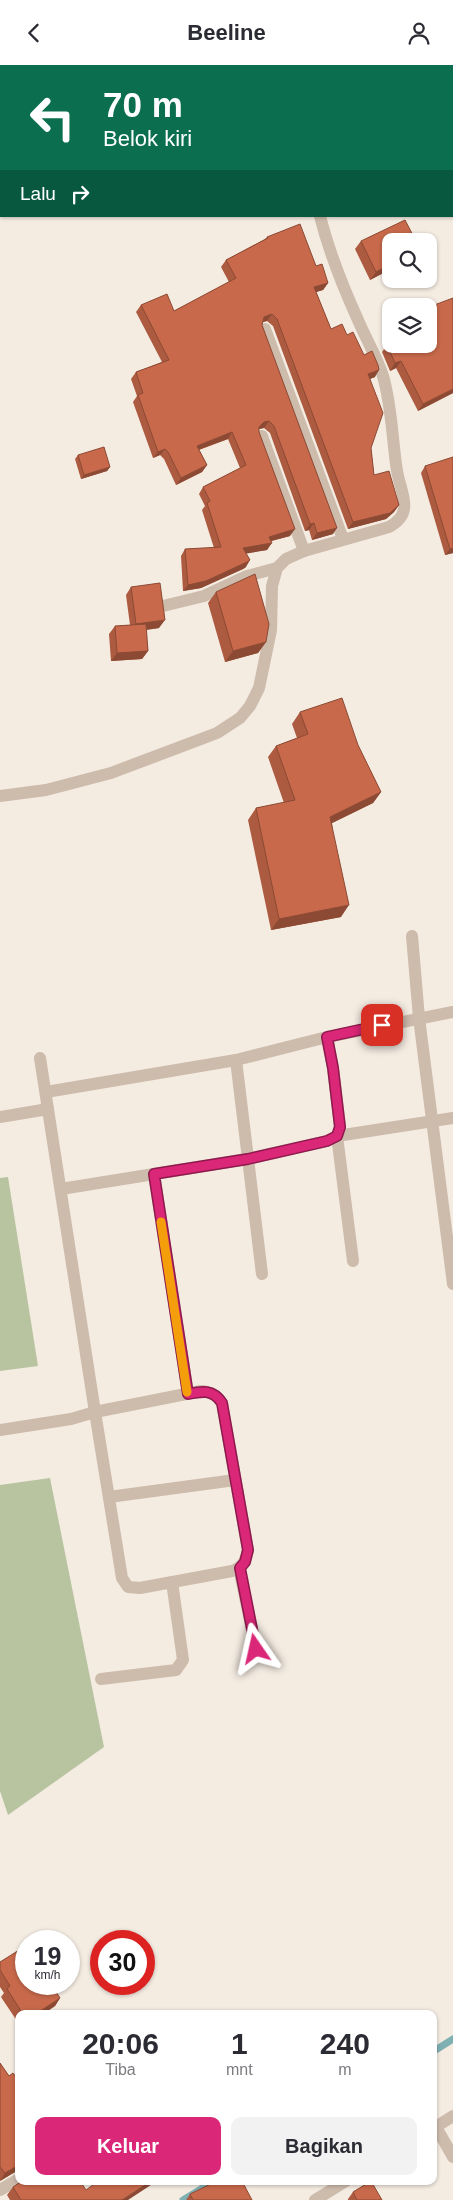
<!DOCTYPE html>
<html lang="id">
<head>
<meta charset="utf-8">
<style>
  body { margin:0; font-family:Helvetica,sans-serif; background:#f2f2f3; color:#2b2b33; height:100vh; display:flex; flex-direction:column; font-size:19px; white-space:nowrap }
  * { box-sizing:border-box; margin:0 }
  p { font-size:16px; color:#7c7c81 }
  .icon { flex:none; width:28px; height:28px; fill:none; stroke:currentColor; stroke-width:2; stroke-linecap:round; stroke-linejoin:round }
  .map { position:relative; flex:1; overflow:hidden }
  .panel { position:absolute; left:15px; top:1945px; width:422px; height:175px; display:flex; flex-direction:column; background:#fff; border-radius:10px; box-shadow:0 1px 4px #0004 }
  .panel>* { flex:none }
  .hud { position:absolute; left:0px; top:0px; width:454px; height:152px; box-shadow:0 1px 4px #0004; background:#0b6e4f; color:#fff; overflow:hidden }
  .controls { position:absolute; left:382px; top:168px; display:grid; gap:10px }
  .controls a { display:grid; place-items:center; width:55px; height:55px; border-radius:10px; background:#fff; box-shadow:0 1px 4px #0004; font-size:25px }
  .speed { position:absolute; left:15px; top:1865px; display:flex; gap:10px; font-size:25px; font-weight:700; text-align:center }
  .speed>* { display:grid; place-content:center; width:65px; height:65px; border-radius:50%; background:#fff; box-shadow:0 1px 4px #0004; line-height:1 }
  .speed small { font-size:12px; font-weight:400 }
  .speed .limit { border:8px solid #d22; background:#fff; color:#111 }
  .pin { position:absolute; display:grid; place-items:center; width:42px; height:42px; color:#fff; margin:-21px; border-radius:10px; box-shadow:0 2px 8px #0006 }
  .me { position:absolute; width:55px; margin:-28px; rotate:349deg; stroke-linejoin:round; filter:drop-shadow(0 0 4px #0008) }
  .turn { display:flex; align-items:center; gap:18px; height:105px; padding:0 20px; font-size:22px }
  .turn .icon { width:65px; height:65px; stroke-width:2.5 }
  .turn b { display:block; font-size:35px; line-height:42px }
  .then { display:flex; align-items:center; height:48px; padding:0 20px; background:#0003; gap:10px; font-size:19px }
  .eta { display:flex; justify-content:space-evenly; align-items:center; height:85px; text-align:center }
  .eta b { font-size:30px; font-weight:700; line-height:35px }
  .action { display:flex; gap:10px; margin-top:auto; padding:10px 20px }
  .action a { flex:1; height:58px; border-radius:10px; background:#db2777; color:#fff; font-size:20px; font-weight:700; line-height:58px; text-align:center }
  .action a+a { background:#f2f2f3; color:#2b2b33 }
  header { display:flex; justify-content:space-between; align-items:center; height:65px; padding:0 20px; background:#fff; font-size:22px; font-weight:700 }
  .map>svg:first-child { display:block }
  .green { fill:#b8c4a0 }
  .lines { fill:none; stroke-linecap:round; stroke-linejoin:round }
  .stream { stroke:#7fb0b2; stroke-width:7 }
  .minor { stroke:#cdbbac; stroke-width:12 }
  .wall { fill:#ac5a40 }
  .shaded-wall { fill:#8c4a34 }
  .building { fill:#c8694b; stroke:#8c4a34 }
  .route-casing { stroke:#8e194d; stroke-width:12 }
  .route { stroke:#db2777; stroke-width:9 }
  .slow { stroke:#f59e0b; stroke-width:9 }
</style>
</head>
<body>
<header><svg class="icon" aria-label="back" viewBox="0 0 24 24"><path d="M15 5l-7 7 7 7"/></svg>Beeline<svg class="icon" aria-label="person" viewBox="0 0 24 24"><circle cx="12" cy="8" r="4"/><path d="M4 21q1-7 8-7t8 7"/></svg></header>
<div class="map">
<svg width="453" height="2135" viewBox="0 0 453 2135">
  <rect width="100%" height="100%" fill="#f4ebe1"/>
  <g class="green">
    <polygon points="8,1112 38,1301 0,1306 0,1113"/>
    <polygon points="50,1413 104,1682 8,1750 0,1726 0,1420"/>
  </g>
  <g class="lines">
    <g class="stream">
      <polyline points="434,1986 453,1974"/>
      <polyline points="183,2135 214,2116"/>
    </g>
    <g class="minor">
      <polyline points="304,0 305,1"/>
      <polyline points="265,264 343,474"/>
      <polyline points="262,371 304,486"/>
      <polyline points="163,541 204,531 247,511 277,503"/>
      <path d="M 0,731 L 46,725 L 111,708 L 217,668 L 240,653 L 250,641 L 259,623 L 271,565 L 272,521 L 277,503 L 286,494 L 304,486 L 389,462 C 415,448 401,429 397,406 C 392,374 392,342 383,311 C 377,292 366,274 358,255 C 343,222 329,187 320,151"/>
      <polyline points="412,871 419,953 453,1219"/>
      <polyline points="327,972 453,947"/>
      <polyline points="236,995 262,1209"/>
      <polyline points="46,1027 236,995 327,972 333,1003 340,1062 337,1071 327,1076 247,1094 61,1124"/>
      <polyline points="0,1052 48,1044"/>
      <polyline points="154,1109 188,1329"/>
      <polyline points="353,1196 337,1071 453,1053"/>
      <path d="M 0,1365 L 71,1354 L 95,1347 L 122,1513 L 128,1522 L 140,1523 L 232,1506 C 244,1501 245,1496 248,1485 L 222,1338 C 216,1329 211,1327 201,1326 L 95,1347 L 40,993"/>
      <polyline points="109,1432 235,1415"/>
      <polyline points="239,1503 256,1584"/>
      <polyline points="101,1614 176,1605 183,1595 172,1517"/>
      <polyline points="436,2062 453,2092"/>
      <polyline points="434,2063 453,2051"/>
      <polyline points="0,2125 19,2114"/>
      <polyline points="315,2135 346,2116"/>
    </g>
  </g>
  <g class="wall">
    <polygon points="43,0 132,0 129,1 44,1"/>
    <polygon points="144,0 177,0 177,1 145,1"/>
    <polygon points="267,172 316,201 328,218 323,225 316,227 331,264 347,270 375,312 370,314 371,383 374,410 399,440 394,447 386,454 348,464 273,261 267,256 263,257 262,260 333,469 312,475 309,465 305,466 270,368 264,363 259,364 259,367 290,471 271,476 267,485 246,488 246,502 243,504 201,523 183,526 181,491 185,484 214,483 202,445 205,441 199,429 203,422 240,403 228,374 199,385 207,400 202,407 176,420 164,394 160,390 153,393 133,337 137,331 131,314 136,307 162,297 136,247 141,240 174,246 229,217 221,202 226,195 265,174"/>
    <polygon points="361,176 391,204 370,215 355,184"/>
    <polygon points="453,233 453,328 418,346 396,303 390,306 382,287 387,280 429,279"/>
    <polygon points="78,390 110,402 107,406 81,414 75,394"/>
    <polygon points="425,401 453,488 445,490 421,408"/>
    <polygon points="131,522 159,563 146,565 148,586 142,594 111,596 109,569 115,561 130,560 126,530"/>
    <polygon points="216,527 266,577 258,588 225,597 208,538"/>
    <polygon points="300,647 358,680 381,727 373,738 332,758 341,852 271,865 248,755 256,743 284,738 268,692 276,681 297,673 292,659"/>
    <polygon points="0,1897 26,1919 60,1933 55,1941 43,1949 19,1949 19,1959 1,1932 4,1928 0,1922"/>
    <polygon points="0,1998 9,2011 19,2016 19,2107 15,2107 0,2116"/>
    <polygon points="13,2122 86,2125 128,2135 10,2135 7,2130"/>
    <polygon points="353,2127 382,2135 348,2135 348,2134"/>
    <polygon points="190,2129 252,2135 186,2135"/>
  </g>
  <g class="shaded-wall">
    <polygon points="118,0 132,0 129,1 115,1"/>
    <polygon points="391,199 391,204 370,215 376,207"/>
    <polygon points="328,218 323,225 309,229 314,222"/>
    <polygon points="272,249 267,256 259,258 264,252"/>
    <polygon points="401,296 396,303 390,306 395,298"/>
    <polygon points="379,305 375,312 364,316 368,309"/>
    <polygon points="453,324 453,328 418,346 423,339"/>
    <polygon points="269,356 264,363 259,364 254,369 264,357"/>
    <polygon points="232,367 228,374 192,387 197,381"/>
    <polygon points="165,384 160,390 153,393 158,387"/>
    <polygon points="207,400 202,407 176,420 181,413"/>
    <polygon points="110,402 107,406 81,414 84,410"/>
    <polygon points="399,440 394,447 386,454 348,464 353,457"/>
    <polygon points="314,458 309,465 305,466 310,459"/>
    <polygon points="337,463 333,469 312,475 317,468"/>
    <polygon points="295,464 290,471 264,478 269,472"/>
    <polygon points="272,478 267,485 238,490 243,483"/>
    <polygon points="453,483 453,488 445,490 450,484"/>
    <polygon points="250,495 246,502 243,504 201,523 183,526 188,520"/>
    <polygon points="165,555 159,563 130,567 136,559"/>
    <polygon points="266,577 258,588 225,597 233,586"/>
    <polygon points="148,586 142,594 111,596 117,588"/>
    <polygon points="381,727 373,738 322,763 330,752"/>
    <polygon points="349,840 341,852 271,865 279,854"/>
    <polygon points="60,1933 55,1941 43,1949 36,1949"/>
    <polygon points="19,2100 19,2107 15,2107 0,2116 5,2108"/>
    <polygon points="151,2116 157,2116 128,2135 122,2135"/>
  </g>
  <g class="building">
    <polygon points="51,0 118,0 115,1 51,1"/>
    <polygon points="153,0 177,0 177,1 154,1"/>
    <polygon points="0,20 1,21 1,90 0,90"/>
    <polygon points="405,155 416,176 391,176 391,199 376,207 361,176"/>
    <polygon points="300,159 316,201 322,199 328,218 314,222 331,264 342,259 347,270 353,267 364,290 372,286 378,300 379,305 368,309 383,348 371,383 374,410 389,406 399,440 390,448 353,457 277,254 272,249 264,252 262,260 337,463 317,468 314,458 310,459 274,361 269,356 264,357 259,362 259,367 295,464 269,472 272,478 243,483 250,495 247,497 206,516 188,520 185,484 221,482 207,438 210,436 203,422 246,400 232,367 197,381 207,400 181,413 168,387 165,384 158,387 138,330 143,328 136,307 169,295 141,240 167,229 174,246 236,213 226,195 268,173 267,172"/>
    <polygon points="453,233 453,324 423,339 401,296 395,298 387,280 391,278 429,279 429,242"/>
    <polygon points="104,382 110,402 84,410 78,390"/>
    <polygon points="453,392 453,483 450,484 425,401"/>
    <polygon points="255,509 269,559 266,577 233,586 216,527"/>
    <polygon points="160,518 165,555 136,559 131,522"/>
    <polygon points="146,559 148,586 117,588 115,561"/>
    <polygon points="342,633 358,680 381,727 330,752 349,840 279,854 256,743 295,735 276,681 308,669 300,647"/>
    <polygon points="24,1882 26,1886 26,1919 51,1919 60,1933 36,1949 23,1949 7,1924 10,1921 0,1905 0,1897"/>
    <polygon points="0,1998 9,2011 13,2008 19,2016 19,2100 5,2108 0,2102"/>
    <polygon points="22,2116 80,2116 86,2125 98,2116 151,2116 122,2135 21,2135 13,2122"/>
    <polygon points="217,2116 242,2116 252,2135 193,2135 190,2129"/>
    <polygon points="371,2116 382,2135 357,2135 353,2127"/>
  </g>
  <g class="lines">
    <defs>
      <path id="route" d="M 256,1584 L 240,1503 L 245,1497 L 248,1485 L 222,1338 C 213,1324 202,1326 188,1329 L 154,1109 L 248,1094 L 327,1076 L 337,1071 L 340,1062 L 333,1003 L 327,972 L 382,960"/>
    </defs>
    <use href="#route" class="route-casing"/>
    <use href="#route" class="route"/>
    <polyline class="slow" points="161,1157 187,1327"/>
  </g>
</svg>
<div class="controls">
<a><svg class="icon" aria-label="search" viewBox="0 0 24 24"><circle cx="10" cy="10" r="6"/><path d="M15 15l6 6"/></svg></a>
<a><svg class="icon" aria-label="layers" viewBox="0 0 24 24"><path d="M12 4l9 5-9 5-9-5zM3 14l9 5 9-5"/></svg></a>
</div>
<div class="speed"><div>19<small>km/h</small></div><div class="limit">30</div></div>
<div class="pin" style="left:382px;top:960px;background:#d93025"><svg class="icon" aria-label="arrive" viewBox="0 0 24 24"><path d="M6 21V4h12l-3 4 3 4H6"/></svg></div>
<svg class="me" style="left:256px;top:1584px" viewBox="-20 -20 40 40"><path d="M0-17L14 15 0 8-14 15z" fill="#db2777" stroke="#fff" stroke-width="4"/></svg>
<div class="hud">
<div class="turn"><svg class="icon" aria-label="left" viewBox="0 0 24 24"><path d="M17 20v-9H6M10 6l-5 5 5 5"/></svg><div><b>70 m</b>Belok kiri</div></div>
<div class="then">Lalu<svg class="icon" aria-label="right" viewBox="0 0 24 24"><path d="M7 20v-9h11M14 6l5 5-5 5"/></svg></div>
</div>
<section class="panel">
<div class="eta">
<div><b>20:06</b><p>Tiba</p></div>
<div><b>1</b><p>mnt</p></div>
<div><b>240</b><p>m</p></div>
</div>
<div class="action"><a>Keluar</a><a>Bagikan</a></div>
</section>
</div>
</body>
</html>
